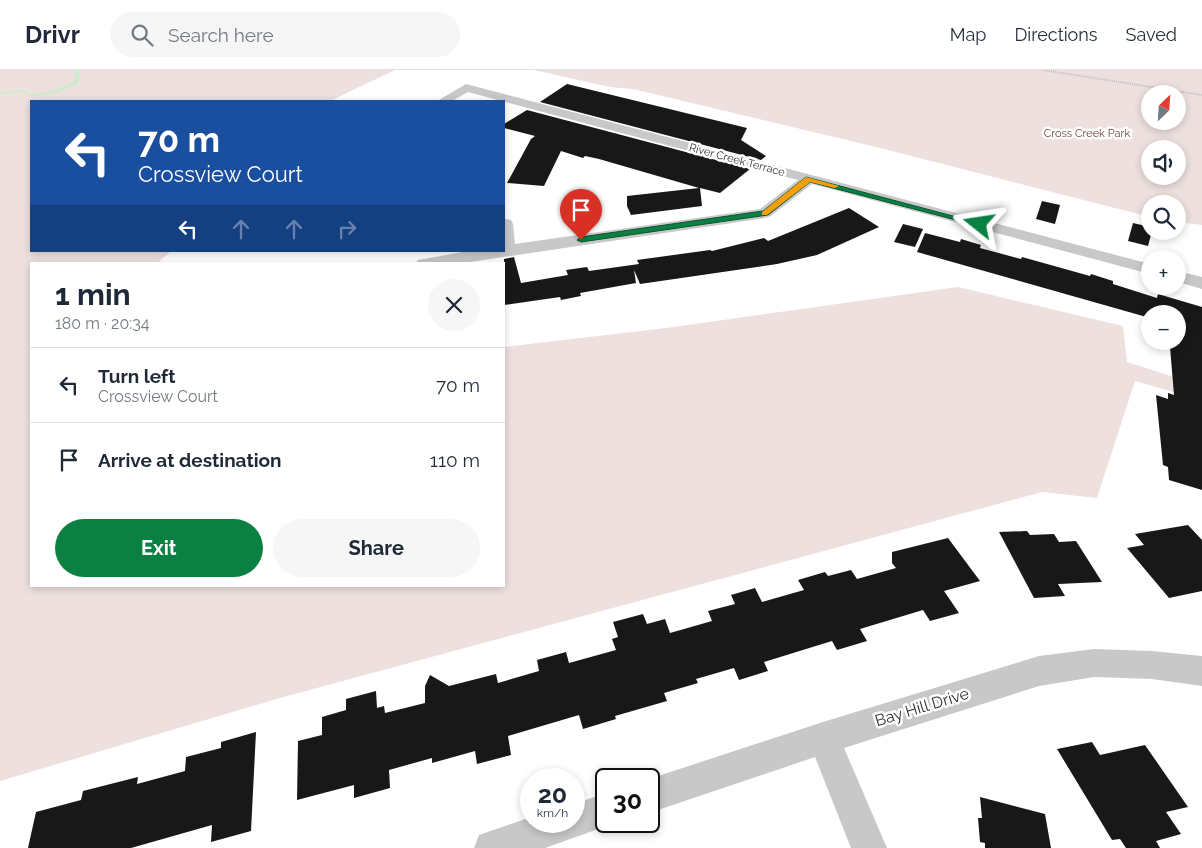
<!DOCTYPE html>
<html lang="en">
<head>
<meta charset="utf-8">
<style>
  body { margin:0; font-family:Raleway,sans-serif; background:#f6f6f7; color:#1f2937; height:100vh; display:flex; flex-direction:column; font-size:19px; white-space:nowrap }
  * { box-sizing:border-box; margin:0 }
  p { font-size:16px; color:#747a83 }
  .icon { flex:none; width:28px; height:28px; fill:none; stroke:currentColor; stroke-width:2; stroke-linecap:round; stroke-linejoin:round }
  .map { position:relative; flex:1; overflow:hidden }
  .panel { position:absolute; left:30px; top:192px; width:475px; height:325px; display:flex; flex-direction:column; background:#fff; border-radius:0px; box-shadow:0 2px 8px #0003 }
  .panel>* { flex:none }
  .hud { position:absolute; left:30px; top:30px; width:475px; height:152px; border-radius:0px; box-shadow:0 2px 8px #0003; background:#1a4fa0; color:#fff; overflow:hidden }
  .needle { width:32px; rotate:25deg }
  .buttons { position:absolute; left:1141px; top:15px; display:grid; gap:10px }
  .buttons a { display:grid; place-items:center; width:45px; height:45px; border-radius:50%; background:#fff; box-shadow:0 2px 8px #0003; font-size:25px }
  .speed { position:absolute; left:520px; top:698px; display:flex; gap:10px; font-size:25px; font-weight:700; text-align:center }
  .speed>* { display:grid; place-content:center; width:65px; height:65px; border-radius:50%; background:#fff; box-shadow:0 2px 8px #0003; line-height:1 }
  .speed small { font-size:12px; font-weight:400 }
  .speed .limit { border:2px solid #111; border-radius:8px; background:#fff; color:#111 }
  .pin { position:absolute; display:grid; place-items:center; width:42px; height:42px; color:#fff; margin:-51px -21px; border-radius:50% 50% 50% 0; rotate:-45deg; box-shadow:0 0 5px #0007 }
  .pin .icon { rotate:45deg }
  .me { position:absolute; width:55px; margin:-28px; rotate:285deg; stroke-linejoin:round; filter:drop-shadow(0 0 4px #0008) }
  .turn { display:flex; align-items:center; gap:18px; height:105px; padding:0 25px; font-size:22px }
  .turn .icon { width:65px; height:65px; stroke-width:2.5 }
  .turn b { display:block; font-size:35px; line-height:42px }
  .lanes { display:flex; align-items:center; height:48px; padding:0 25px; background:#0003; justify-content:center; gap:25px; direction:ltr }
  .lanes .off { opacity:.35 }
  .round { display:grid; place-items:center; flex:none; width:52px; height:52px; border-radius:26px; background:#f6f6f7 }
  .overview { display:flex; align-items:center; justify-content:space-between; height:85px; padding:0 25px }
  h1 { font-size:30px; font-weight:700; line-height:38px }
  .action { display:flex; gap:10px; margin-top:auto; padding:10px 25px }
  .action a { flex:1; height:58px; border-radius:30px; background:#0b8043; color:#fff; font-size:20px; font-weight:700; line-height:58px; text-align:center }
  .action a+a { background:#f6f6f7; color:#1f2937 }
  ul { padding:0; list-style:none }
  li { display:flex; align-items:center; gap:15px; height:75px; padding:0 25px; border-top:1px solid #e0e1e3 }
  li div { flex:1 }
  li b { display:block; font-size:19px }
  li em { font-style:normal }
  header { display:flex; align-items:center; gap:30px; box-sizing:border-box; height:70px; padding:0 25px; background:#fff; border-bottom:1px solid #e0e1e3 }
  header strong { font-size:24px }
  nav { display:flex; gap:28px; margin-inline-start:auto; font-size:18px }
  .search { width:350px; height:45px; background:#f6f6f7; display:flex; align-items:center; gap:12px; box-sizing:border-box; padding:0 18px; border-radius:28px; color:#747a83; font-size:19px }
  .map>svg:first-child { display:block }
  .green { fill:#ede0df; fill-rule:evenodd }
  .lines { fill:none; stroke-linecap:round; stroke-linejoin:round }
  .stream { fill:#ccedcb; fill-rule:evenodd }
  .building { fill:#181818 }
  .path { stroke:#c1c1c1; stroke-width:2; stroke-dasharray:1 1; stroke-linecap:butt }
  .street { fill:#c8c8c8; fill-rule:evenodd }
  .route { fill:#0b8043; stroke:#07532c }
  .slow { fill:#f59e0b }
  .labels { text-anchor:middle; dominant-baseline:central; stroke-width:5; stroke-linejoin:round; paint-order:stroke }
  .far-park-label { font-size:11px; fill:#6d433d; stroke:#fff }
  .far-street-label { font-size:11px; fill:#313131; stroke:#fff }
  .near-street-label { font-size:16px; fill:#313131; stroke:#fff }
</style>
</head>
<body>
<header>
<strong>Drivr</strong>
<div class="search"><svg class="icon" aria-label="search" viewBox="0 0 24 24"><circle cx="10" cy="10" r="6"/><path d="M15 15l6 6"/></svg>Search here</div>
<nav><a>Map</a><a>Directions</a><a>Saved</a></nav>
</header>
<div class="map">
<svg width="1202" height="778" viewBox="0 0 1202 778">
  <rect width="100%" height="100%" fill="#fff"/>
  <g class="green">
    <polygon points="0,0 395,0 330,31 31,31 31,181 171,181 156,194 31,194 31,516 504,516 504,277 674,257 958,217 1123,256 1127,292 1202,316 1202,330 1135,311 1097,428 1042,422 280,628 0,711"/>
    <path d="M 534,0 L 1202,0 L 1202,155 L 1178,152 L 1178,134 L 1150,134 L 1150,147 L 880,78 L 633,19 L 610,17 ZM 1150,24 L 1178,24 L 1178,51 L 1150,51 ZM 1150,79 L 1178,79 L 1178,106 L 1150,106 Z"/>
  </g>
  <g class="lines">
    <polygon class="stream" points="73,0 77,0 80,3 77,14 56,23 33,26 22,22 0,24 0,22 22,20 33,24 54,21 74,12 76,3"/>
  </g>
  <g class="building">
    <polygon points="567,14 747,58 741,70 766,86 761,90 540,32"/>
    <polygon points="527,40 750,99 720,123 700,118 702,136 631,145 627,136 627,126 699,118 599,89 585,86 583,88 561,81 544,116 507,113 531,69 535,66 504,58 504,54"/>
    <polygon points="1042,131 1060,135 1055,154 1036,149"/>
    <polygon points="849,138 879,157 817,185 777,194 640,214 634,200 636,213 580,223 581,226 561,230 560,227 504,235 504,189 514,187 521,213 568,205 566,200 587,197 589,201 639,194 637,190 710,180 712,181 764,168 768,171"/>
    <polygon points="1133,153 1150,157 1150,161 1152,161 1148,176 1128,171"/>
    <polygon points="903,154 923,159 915,177 894,172"/>
    <polygon points="925,163 960,172 961,169 981,175 980,178 1021,189 1022,187 1090,206 1091,204 1113,211 1113,214 1157,228 1158,224 1202,237 1202,420 1169,410 1168,397 1163,395 1156,325 1168,329 1168,323 1174,325 1170,277 1160,275 1160,271 1178,271 1178,244 1150,244 1150,248 917,182"/>
    <polygon points="1188,455 1202,470 1202,521 1169,528 1127,478 1144,475 1135,464"/>
    <polygon points="1027,461 1030,465 1054,464 1059,472 1076,471 1102,512 1058,514 1065,526 1034,528 999,462"/>
    <polygon points="948,468 980,511 944,521 959,543 930,551 923,540 860,559 867,571 837,580 832,571 764,592 768,601 739,610 734,598 696,609 698,613 664,623 667,631 615,646 616,649 583,659 579,645 508,666 511,685 477,694 475,681 432,693 432,688 389,700 390,718 354,728 354,715 297,730 298,671 322,665 322,647 346,640 346,629 376,621 377,638 384,636 385,643 425,633 425,616 430,605 449,616 496,604 498,613 539,601 537,590 566,582 569,593 616,580 612,569 618,567 613,552 643,544 647,554 665,549 670,563 712,551 708,541 735,534 731,525 755,518 762,532 804,520 798,510 825,502 828,506 851,500 857,509 896,498 892,493 892,482"/>
    <polygon points="256,662 251,761 211,772 212,755 131,778 28,778 36,742 81,730 83,721 138,707 137,714 185,701 186,687 221,678 221,672"/>
    <polygon points="1092,672 1100,685 1145,675 1188,737 1166,742 1181,764 1156,771 1160,778 1126,778 1120,769 1112,770 1057,679"/>
    <polygon points="980,727 1045,744 1051,778 985,778 985,773 980,772 978,748 982,748"/>
  </g>
  <g class="lines">
    <polyline class="path" points="1043,0 1202,25"/>
    <g class="street">
      <polygon points="466,14 1150,194 1150,204 812,114 771,146 765,148 457,194 415,194 418,190 424,189 468,181 504,181 505,149 511,150 513,154 515,174 760,139 798,110 468,22 452,31 437,31"/>
      <polygon points="1178,201 1202,207 1202,219 1178,212"/>
      <polygon points="1094,579 1152,581 1202,586 1202,616 1152,609 1094,607 1039,616 844,678 887,778 851,778 815,687 649,743 649,709 823,652 1039,586"/>
      <polygon points="606,723 606,751 618,752 545,778 474,778 479,765 531,747 531,751 574,751 574,734"/>
    </g>
  </g>
  <polygon class="route" points="806,107 983,154 979,156 810,112 768,145 581,172 577,170 581,167 763,141"/>
  <polygon class="slow" points="806,107 839,116 835,118 810,112 767,145 762,145 762,142"/>
  <g class="labels">
    <g class="far-park-label">
      <text x="1087" y="63">Cross Creek Park</text>
    </g>
    <g class="far-street-label">
      <text transform="translate(737 90) rotate(15)">River Creek Terrace</text>
    </g>
    <g class="near-street-label">
      <text transform="translate(922 637) rotate(-17)">Bay Hill Drive</text>
    </g>
  </g>
</svg>
<div class="buttons">
<a><svg class="needle" viewBox="-14 -14 28 28"><path d="M0-13l5 13h-10z" fill="#e53935"/><path d="M0 13l5-13h-10z" fill="#747a83"/></svg></a>
<a><svg class="icon" aria-label="sound" viewBox="0 0 24 24"><path d="M4 9h4l5-4v14l-5-4H4zM17 9q2 3 0 6"/></svg></a>
<a><svg class="icon" aria-label="search" viewBox="0 0 24 24"><circle cx="10" cy="10" r="6"/><path d="M15 15l6 6"/></svg></a>
<a>+</a>
<a>−</a>
</div>
<div class="speed"><div>20<small>km/h</small></div><div class="limit">30</div></div>
<div class="pin" style="left:581px;top:170px;background:#d93025"><svg class="icon" aria-label="arrive" viewBox="0 0 24 24"><path d="M6 21V4h12l-3 4 3 4H6"/></svg></div>
<svg class="me" style="left:979px;top:154px" viewBox="-20 -20 40 40"><path d="M0-17L14 15 0 8-14 15z" fill="#0b8043" stroke="#fff" stroke-width="4"/></svg>
<div class="hud">
<div class="turn"><svg class="icon" aria-label="left" viewBox="0 0 24 24"><path d="M17 20v-9H6M10 6l-5 5 5 5"/></svg><div><b>70 m</b>Crossview Court</div></div>
<div class="lanes"><svg class="icon" aria-label="left" viewBox="0 0 24 24"><path d="M17 20v-9H6M10 6l-5 5 5 5"/></svg><svg class="icon off" aria-label="ahead" viewBox="0 0 24 24"><path d="M12 20V5M6 11l6-6 6 6"/></svg><svg class="icon off" aria-label="ahead" viewBox="0 0 24 24"><path d="M12 20V5M6 11l6-6 6 6"/></svg><svg class="icon off" aria-label="right" viewBox="0 0 24 24"><path d="M7 20v-9h11M14 6l5 5-5 5"/></svg></div>
</div>
<section class="panel">
<div class="overview"><div><h1>1 min</h1><p>180 m · 20:34</p></div><a class="round"><svg class="icon" aria-label="close" viewBox="0 0 24 24"><path d="M6 6l12 12M18 6L6 18"/></svg></a></div>
<ul>
<li><svg class="icon" aria-label="left" viewBox="0 0 24 24"><path d="M17 20v-9H6M10 6l-5 5 5 5"/></svg><div><b>Turn left</b><p>Crossview Court</p></div><em>70 m</em></li>
<li><svg class="icon" aria-label="arrive" viewBox="0 0 24 24"><path d="M6 21V4h12l-3 4 3 4H6"/></svg><div><b>Arrive at destination</b></div><em>110 m</em></li>
</ul>
<div class="action"><a>Exit</a><a>Share</a></div>
</section>
</div>
</body>
</html>
